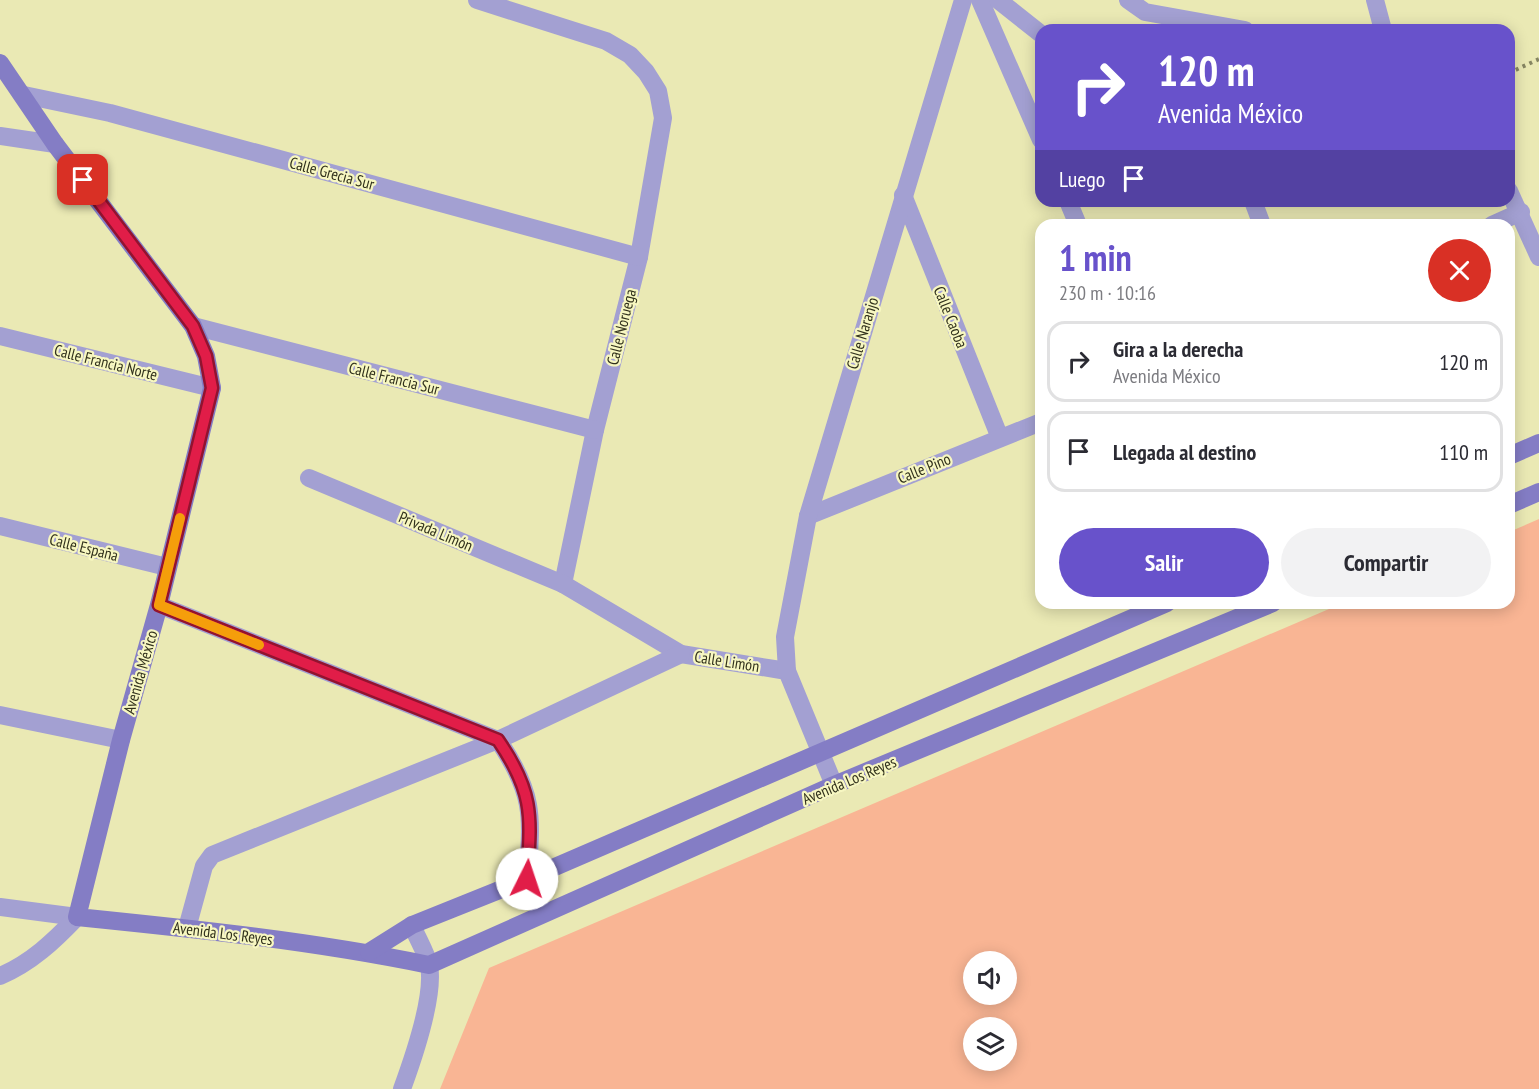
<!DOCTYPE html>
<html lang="es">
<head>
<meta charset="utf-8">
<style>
  body { margin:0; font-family:"PT Sans Narrow",sans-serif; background:#f2f2f3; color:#2b2b33; height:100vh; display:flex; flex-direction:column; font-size:22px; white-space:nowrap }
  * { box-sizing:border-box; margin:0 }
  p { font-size:20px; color:#7c7c81 }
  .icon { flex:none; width:33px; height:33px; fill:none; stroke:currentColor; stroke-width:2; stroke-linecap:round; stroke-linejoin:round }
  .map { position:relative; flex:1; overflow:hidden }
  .drawer { position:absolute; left:1035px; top:219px; width:480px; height:390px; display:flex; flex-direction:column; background:#fff; border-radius:18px; box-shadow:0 3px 15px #0003 }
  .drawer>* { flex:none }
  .top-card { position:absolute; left:1035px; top:24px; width:480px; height:183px; border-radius:18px; box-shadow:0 3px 15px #0003; background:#6852cb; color:#fff; overflow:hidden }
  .controls { position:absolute; left:963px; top:951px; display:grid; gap:12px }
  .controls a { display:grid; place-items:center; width:54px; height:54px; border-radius:50%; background:#fff; box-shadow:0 3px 15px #0003; font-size:30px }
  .pin { position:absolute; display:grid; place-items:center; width:51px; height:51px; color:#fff; margin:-26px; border-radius:12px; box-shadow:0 3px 9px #0006 }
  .me { position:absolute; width:66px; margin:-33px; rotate:4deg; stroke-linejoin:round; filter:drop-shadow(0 0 4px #0008) }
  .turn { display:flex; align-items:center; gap:21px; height:126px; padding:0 24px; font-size:27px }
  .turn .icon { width:78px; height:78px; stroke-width:2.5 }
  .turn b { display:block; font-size:42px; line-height:51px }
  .then { display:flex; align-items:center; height:57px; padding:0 24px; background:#0003; gap:12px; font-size:22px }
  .round { display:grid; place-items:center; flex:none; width:63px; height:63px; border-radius:32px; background:#f2f2f3 }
  .headline { display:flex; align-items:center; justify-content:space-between; height:102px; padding:0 24px }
  h1 { font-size:36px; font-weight:700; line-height:45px; color:#6852cb }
  .action { display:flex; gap:12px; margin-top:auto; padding:12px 24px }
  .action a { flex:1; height:69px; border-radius:36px; background:#6852cb; color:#fff; font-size:24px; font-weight:700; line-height:69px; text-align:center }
  .action a+a { background:#f2f2f3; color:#2b2b33 }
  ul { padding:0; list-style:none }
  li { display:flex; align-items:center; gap:18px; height:81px; margin:0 12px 9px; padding:0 12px; border:3px solid #e1e1e2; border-radius:18px }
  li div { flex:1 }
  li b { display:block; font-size:22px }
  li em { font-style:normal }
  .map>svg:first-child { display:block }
  .grass { fill:#f9b594; fill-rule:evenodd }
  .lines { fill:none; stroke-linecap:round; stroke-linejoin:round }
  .path { stroke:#868562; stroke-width:4; stroke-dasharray:3 4.5; stroke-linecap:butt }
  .street { stroke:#a3a0d2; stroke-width:18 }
  .secondary { stroke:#847dc5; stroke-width:18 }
  .route-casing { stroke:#92132f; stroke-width:15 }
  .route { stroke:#e11d48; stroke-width:10 }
  .slow { stroke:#f59e0b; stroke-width:10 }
  .labels { text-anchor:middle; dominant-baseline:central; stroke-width:4.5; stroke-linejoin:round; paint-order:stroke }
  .street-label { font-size:16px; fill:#31311c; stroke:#f7f7c1 }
</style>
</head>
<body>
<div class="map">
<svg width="1539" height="1089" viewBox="0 0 1539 1089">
  <rect width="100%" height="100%" fill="#eae9b4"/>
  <path class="grass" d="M 1539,519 L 1539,1089 L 440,1089 L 489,968 L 1343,603 L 1509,603 L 1509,532 ZM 974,962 L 1006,962 L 1006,994 L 974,994 ZM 974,1028 L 1006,1028 L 1006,1060 L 974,1060 Z"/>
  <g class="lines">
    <polyline class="path" points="1509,73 1539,59"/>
    <g class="street">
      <polyline points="477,0 606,41 630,55 646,72 658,91 663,118 639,257 595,430 563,584"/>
      <polyline points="980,0 1041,140"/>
      <polyline points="998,0 1041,34"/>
      <polyline points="1128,0 1145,12 1245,30"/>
      <polyline points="1375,0 1383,30"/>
      <polyline points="24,95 110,113 639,257"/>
      <polyline points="0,136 55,144"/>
      <polyline points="1509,191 1539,257"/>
      <polyline points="903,195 1000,438"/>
      <polyline points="1068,201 1078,225"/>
      <polyline points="1253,201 1262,225"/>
      <polyline points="1492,225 1521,212"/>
      <polyline points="193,326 595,430"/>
      <polyline points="0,336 212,388"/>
      <polyline points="309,478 563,584 681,654 787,671 834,785"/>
      <polyline points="808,516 1041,422"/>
      <polyline points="0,526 167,567"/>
      <path d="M 159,605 L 498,740 C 535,794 532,817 527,879"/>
      <polyline points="787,671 785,637 808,516 963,0"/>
      <polyline points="0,715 121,740"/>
      <polyline points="0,907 77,917"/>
      <polyline points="187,928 204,866 212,855 498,740 681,654"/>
      <path d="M 0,976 C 31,963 54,941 77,917"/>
      <path d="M 402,1089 C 413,1059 435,996 429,965 C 426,952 417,938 412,925"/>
    </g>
    <g class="secondary">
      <path d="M 0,63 L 55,144 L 193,326 L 206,356 L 212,388 L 159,605 L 121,740 L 77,917 C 195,929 313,941 429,965 L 834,785 L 1273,603"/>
      <polyline points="1509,456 1539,443"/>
      <polyline points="1509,505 1539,492"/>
      <polyline points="369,952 412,925 527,879 1167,603"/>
    </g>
  </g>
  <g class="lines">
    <defs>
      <path id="route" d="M 83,180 L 193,326 L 206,356 L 212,388 L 159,605 L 498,740 C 535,794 531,817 527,879"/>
    </defs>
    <use href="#route" class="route-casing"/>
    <use href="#route" class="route"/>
    <polyline class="slow" points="180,518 159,605 259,645"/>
  </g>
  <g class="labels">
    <g class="street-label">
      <text transform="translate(332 173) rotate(15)">Calle Grecia Sur</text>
      <text transform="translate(951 317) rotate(68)">Calle Caoba</text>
      <text transform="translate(621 327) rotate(-76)">Calle Noruega</text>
      <text transform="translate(862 333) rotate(-73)">Calle Naranjo</text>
      <text transform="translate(106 362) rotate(14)">Calle Francia Norte</text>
      <text transform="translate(394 378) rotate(14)">Calle Francia Sur</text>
      <text transform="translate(924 468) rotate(-22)">Calle Pino</text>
      <text transform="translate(436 531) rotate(23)">Privada Limón</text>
      <text transform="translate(84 547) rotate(14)">Calle España</text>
      <text transform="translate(727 661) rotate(9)">Calle Limón</text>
      <text transform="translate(140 672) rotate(-74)">Avenida México</text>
      <text transform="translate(849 780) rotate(-23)">Avenida Los Reyes</text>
      <text transform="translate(223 933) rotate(7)">Avenida Los Reyes</text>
    </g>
  </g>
</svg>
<div class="controls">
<a><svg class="icon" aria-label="sound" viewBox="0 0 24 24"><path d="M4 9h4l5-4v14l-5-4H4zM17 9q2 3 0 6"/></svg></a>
<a><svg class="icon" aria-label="layers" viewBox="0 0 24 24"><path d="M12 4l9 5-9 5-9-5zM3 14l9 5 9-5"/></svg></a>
</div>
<div class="pin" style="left:83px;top:180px;background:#d93025"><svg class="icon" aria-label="arrive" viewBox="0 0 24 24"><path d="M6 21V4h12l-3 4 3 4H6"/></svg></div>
<svg class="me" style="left:527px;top:879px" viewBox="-20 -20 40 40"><circle r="19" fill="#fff"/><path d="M0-13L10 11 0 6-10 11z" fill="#e11d48"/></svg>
<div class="top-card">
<div class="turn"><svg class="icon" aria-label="right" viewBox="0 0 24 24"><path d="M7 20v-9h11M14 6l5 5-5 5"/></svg><div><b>120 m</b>Avenida México</div></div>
<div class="then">Luego<svg class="icon" aria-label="arrive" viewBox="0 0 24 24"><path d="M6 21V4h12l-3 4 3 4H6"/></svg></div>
</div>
<section class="drawer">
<div class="headline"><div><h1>1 min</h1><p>230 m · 10:16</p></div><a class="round" style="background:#d93025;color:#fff"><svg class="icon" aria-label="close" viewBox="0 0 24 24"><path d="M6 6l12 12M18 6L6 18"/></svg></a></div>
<ul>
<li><svg class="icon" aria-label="right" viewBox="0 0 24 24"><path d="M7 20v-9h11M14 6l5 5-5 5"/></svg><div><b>Gira a la derecha</b><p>Avenida México</p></div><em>120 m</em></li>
<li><svg class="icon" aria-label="arrive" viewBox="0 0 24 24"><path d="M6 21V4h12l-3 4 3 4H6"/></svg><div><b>Llegada al destino</b></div><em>110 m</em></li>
</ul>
<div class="action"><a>Salir</a><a>Compartir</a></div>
</section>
</div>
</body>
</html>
